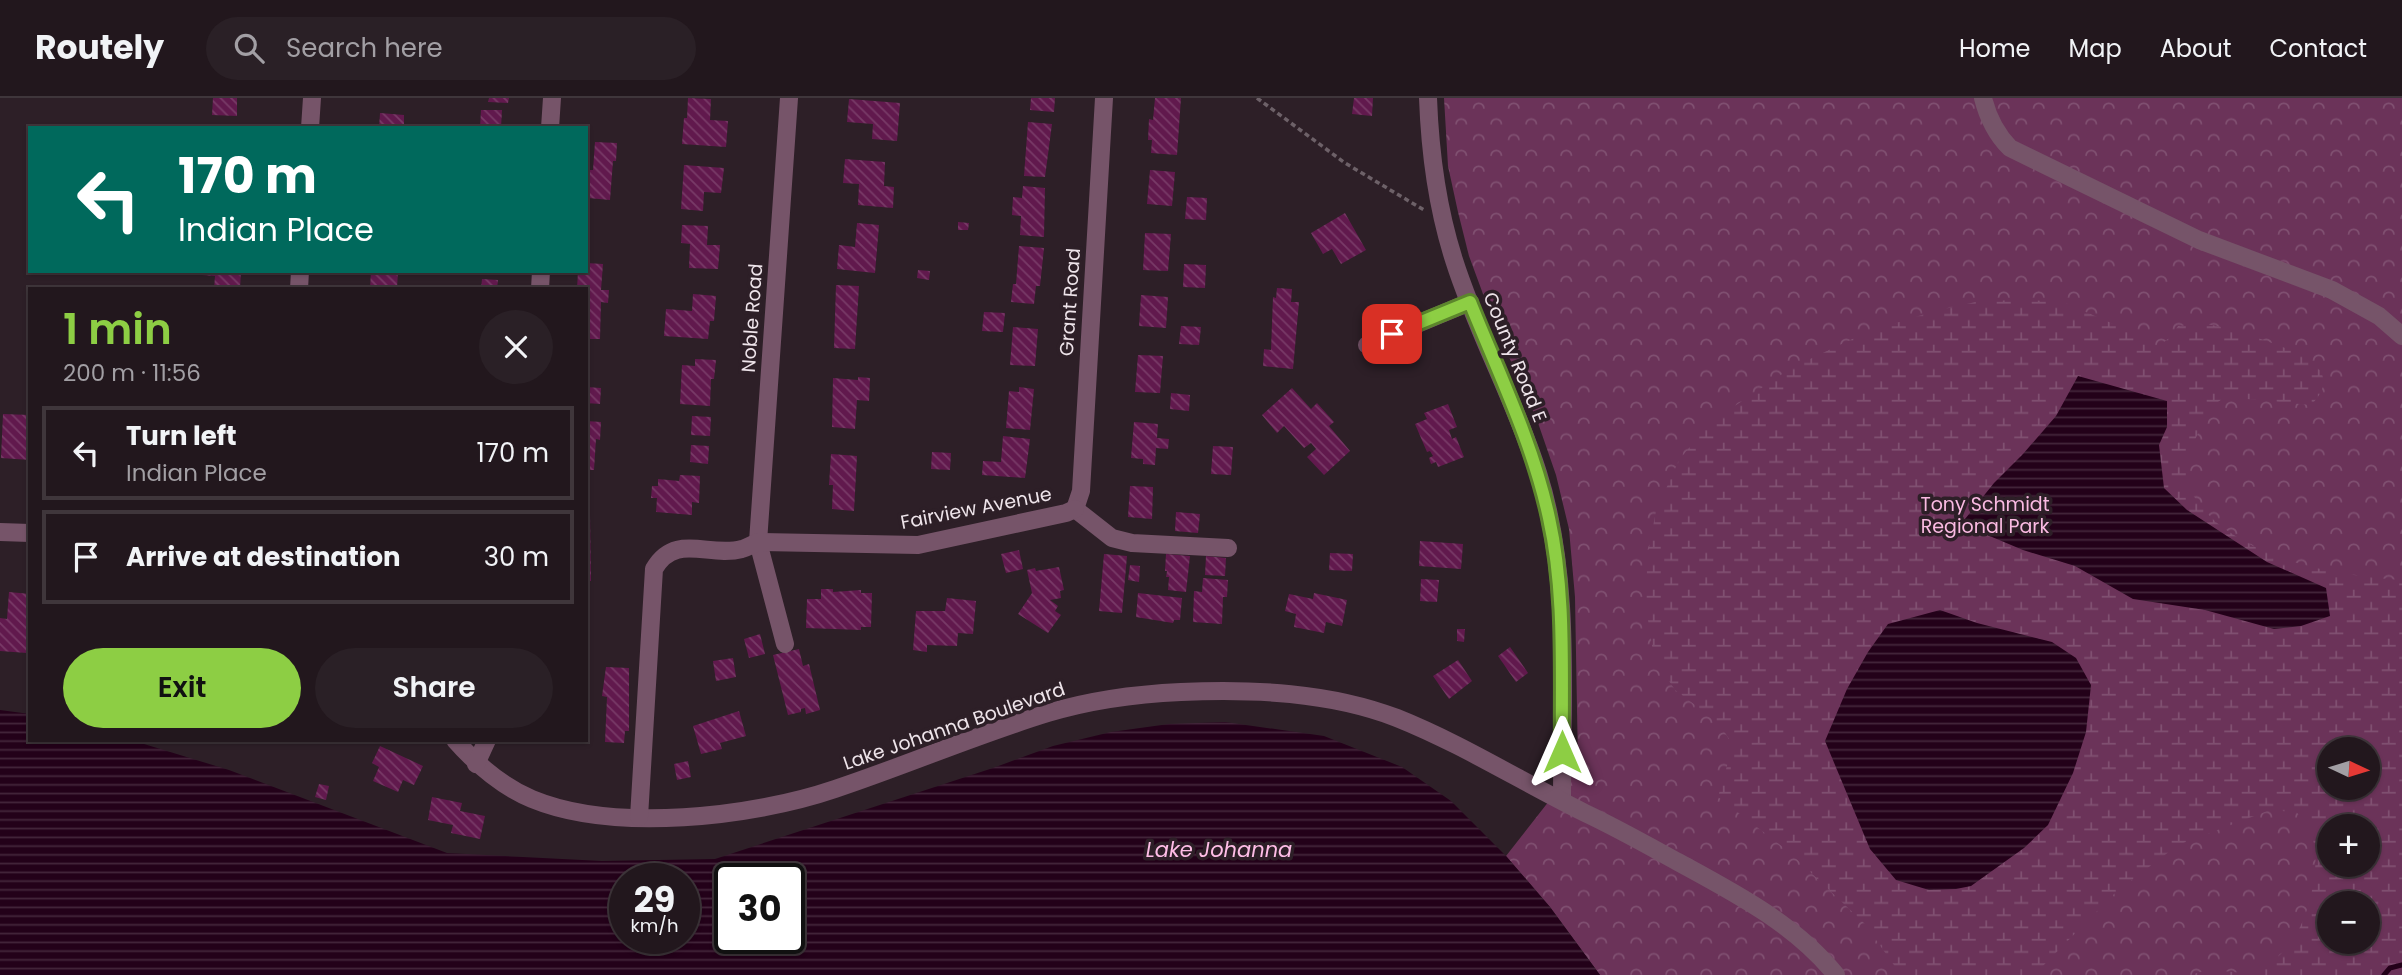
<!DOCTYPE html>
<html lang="en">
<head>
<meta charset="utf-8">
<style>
  body { margin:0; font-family:Poppins,sans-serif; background:#2a2026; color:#f1f3f6; height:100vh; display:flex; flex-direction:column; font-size:26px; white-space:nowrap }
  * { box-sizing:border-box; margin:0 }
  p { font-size:23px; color:#a29fa4 }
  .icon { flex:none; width:38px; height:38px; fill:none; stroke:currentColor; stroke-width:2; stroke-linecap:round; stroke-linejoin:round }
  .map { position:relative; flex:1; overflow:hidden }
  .side { position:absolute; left:28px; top:189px; width:560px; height:455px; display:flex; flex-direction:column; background:#22171d; border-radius:0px; box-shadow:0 2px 5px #0004,0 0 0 2px #3f363b }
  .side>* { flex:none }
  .guide { position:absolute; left:28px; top:28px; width:560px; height:147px; border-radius:0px; box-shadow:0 2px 5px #0004,0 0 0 2px #3f363b; background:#00695c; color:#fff; overflow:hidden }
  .needle { width:46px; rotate:94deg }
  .tools { position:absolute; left:2317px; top:639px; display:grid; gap:14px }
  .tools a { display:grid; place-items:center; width:63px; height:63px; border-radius:50%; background:#22171d; box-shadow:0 2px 5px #0004,0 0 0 2px #3f363b; font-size:35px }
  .speed { position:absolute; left:609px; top:765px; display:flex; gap:14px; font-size:35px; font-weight:700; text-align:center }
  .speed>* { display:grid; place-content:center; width:91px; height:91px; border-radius:50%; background:#22171d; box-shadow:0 2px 5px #0004,0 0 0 2px #3f363b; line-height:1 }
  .speed small { font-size:18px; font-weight:400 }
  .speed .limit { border:4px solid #111; border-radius:10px; background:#fff; color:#111 }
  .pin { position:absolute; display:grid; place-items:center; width:60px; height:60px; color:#fff; margin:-30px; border-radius:14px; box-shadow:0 4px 10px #0006 }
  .me { position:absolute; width:77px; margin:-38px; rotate:0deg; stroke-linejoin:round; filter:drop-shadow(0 0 5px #0008) }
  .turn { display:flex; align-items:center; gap:24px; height:147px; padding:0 35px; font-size:32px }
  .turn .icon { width:91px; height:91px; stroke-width:2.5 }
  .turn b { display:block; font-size:49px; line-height:60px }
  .round { display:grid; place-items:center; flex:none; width:74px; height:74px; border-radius:37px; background:#2a2026 }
  .headline { display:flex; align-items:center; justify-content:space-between; height:119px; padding:0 35px }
  h1 { font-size:42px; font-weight:600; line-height:52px; color:#8dce44 }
  .primary-button { display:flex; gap:14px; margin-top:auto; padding:14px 35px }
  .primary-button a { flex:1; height:80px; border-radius:42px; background:#8dce44; color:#111; font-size:28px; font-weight:600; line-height:80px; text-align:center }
  .primary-button a+a { background:#2a2026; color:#f1f3f6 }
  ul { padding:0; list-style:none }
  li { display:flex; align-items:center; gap:21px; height:94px; margin:0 14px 10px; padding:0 21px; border:4px solid #3f363b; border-radius:0px }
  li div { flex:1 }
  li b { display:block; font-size:26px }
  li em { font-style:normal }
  header { display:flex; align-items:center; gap:42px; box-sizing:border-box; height:98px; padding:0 35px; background:#22171d; border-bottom:2px solid #3f363b }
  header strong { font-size:33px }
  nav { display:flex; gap:38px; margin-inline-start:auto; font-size:24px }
  .search { width:490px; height:63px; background:#2a2026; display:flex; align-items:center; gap:18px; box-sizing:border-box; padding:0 24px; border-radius:38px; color:#a29fa4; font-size:26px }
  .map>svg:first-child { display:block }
  .forest { fill:url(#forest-crowns); fill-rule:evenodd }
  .wetland { fill:url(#wetland-marsh); fill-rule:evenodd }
  .water { fill:url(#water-rules); fill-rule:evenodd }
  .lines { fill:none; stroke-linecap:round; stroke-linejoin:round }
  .stream { stroke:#230119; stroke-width:5 }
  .building { fill:url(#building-back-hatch) }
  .path { stroke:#6d6168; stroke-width:3.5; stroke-dasharray:5 3.5; stroke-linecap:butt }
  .minor { stroke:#765469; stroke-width:18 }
  .route-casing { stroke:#5c862c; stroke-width:18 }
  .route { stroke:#8dce44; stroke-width:12 }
  .labels { text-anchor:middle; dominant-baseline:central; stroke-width:7; stroke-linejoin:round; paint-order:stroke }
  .street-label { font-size:19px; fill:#eee4ea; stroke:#2d1f27 }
  .park-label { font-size:19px; fill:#fabae2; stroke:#2d1f27 }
  .water-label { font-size:21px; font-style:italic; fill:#febde6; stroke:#2d1f27 }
</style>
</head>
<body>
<header>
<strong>Routely</strong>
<div class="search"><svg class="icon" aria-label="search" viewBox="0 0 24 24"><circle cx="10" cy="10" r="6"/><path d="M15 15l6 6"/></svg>Search here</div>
<nav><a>Home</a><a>Map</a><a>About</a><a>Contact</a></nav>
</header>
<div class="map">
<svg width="2402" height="877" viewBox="0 0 2402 877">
  <defs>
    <pattern id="forest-crowns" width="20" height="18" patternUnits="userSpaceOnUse" patternTransform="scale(1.75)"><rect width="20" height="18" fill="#6b3359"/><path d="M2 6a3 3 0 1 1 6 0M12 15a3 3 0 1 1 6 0" fill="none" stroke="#805071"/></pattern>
    <pattern id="wetland-marsh" width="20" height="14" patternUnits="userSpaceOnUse" patternTransform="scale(1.75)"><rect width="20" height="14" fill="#6b3359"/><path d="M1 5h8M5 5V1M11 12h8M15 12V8" fill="none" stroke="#805071"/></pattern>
    <pattern id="water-rules" width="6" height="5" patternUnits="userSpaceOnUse" patternTransform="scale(1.75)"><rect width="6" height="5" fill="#230119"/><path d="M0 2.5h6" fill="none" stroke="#43263b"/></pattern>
    <pattern id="building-back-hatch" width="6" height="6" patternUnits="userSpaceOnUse" patternTransform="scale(1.75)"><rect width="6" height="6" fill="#61194d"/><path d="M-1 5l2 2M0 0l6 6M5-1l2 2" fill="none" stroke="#783a67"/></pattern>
  </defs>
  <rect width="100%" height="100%" fill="#2d1f27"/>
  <path class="forest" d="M 1444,0 L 2402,0 L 2402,877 L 1600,877 L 1550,809 L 1506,758 L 1578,666 L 1575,499 L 1569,431 L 1556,377 L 1537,322 L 1493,223 L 1469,158 L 1458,114 L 1448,68 ZM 2329,651 L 2368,651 L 2368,690 L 2329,690 ZM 2329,728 L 2368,728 L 2368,766 L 2329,766 ZM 2329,805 L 2368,805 L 2368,844 L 2329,844 Z"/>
  <path class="wetland" d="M 2026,202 L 2063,204 L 2134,235 L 2158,249 L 2169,240 L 2178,228 C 2189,227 2201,225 2211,227 C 2230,230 2251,237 2269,244 C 2297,254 2347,271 2311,307 L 2225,299 L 2208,311 L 2188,359 L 2188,391 C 2198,403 2208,419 2221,428 C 2270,466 2341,478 2402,482 L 2402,877 L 2192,877 C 2213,867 2231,877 2250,874 C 2295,860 2311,814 2315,771 C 2317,758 2313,742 2311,728 L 2296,714 L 2270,712 L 2178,747 L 2116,794 L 2034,877 L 1901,877 L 1864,825 L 1788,753 L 1718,699 L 1733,647 L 1718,624 L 1675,592 L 1654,560 L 1645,503 L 1648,455 L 1656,413 L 1679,362 L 1711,324 L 1791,270 L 1865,235 L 1931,214 L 1980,203 ZM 2329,651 L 2368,651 L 2368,690 L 2329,690 ZM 2329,728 L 2368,728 L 2368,766 L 2329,766 ZM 2329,805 L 2368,805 L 2368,844 L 2329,844 Z"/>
  <g class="water">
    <polygon points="2078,278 2167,303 2167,329 2159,347 2164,390 2187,412 2267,464 2326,490 2330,518 2301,528 2274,531 2205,512 2133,501 2075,468 2023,452 1961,426 1994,385 2023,356 2056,318"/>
    <polygon points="1940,512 1977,525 2052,544 2076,560 2091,587 2086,634 2073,675 2048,727 2024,750 1971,788 1956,791 1929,792 1896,782 1870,751 1825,643 1847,591 1868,554 1888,526"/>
    <path d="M 0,612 L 30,616 L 30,642 L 131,642 L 229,672 L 447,755 L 602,763 L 715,761 L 993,670 L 1053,648 L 1111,634 L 1169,626 L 1225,624 L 1324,638 L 1402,669 L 1451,703 L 1506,758 L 1550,809 L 1600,877 L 0,877 ZM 625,780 L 684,780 L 684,840 L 625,840 ZM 730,780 L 789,780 L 789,840 L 730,840 Z"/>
  </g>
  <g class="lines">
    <polyline class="stream" points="2384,877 2390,870 2402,867"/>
  </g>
  <g class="building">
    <polygon points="213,0 237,0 237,18 212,17"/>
    <polygon points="489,0 509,0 508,5 488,4"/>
    <polygon points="688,0 711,1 710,22 728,23 726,49 682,46 684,20 687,20"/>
    <polygon points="1031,0 1055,0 1054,14 1030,12"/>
    <polygon points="1155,0 1181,0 1177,57 1151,55 1152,42 1148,42 1149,21 1153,22"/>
    <polygon points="1354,0 1373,0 1372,18 1352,16"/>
    <polygon points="849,1 900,5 897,43 872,41 873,26 847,24"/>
    <polygon points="481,12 502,12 501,30 480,30"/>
    <polygon points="380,15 404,17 404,30 379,30"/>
    <polygon points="1028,24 1052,26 1045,79 1024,78"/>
    <polygon points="595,44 617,45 616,63 613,63 610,102 588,100 586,83 589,84 589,72 593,72"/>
    <polygon points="845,61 885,64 884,88 894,89 893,110 858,107 859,86 843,85"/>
    <polygon points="684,67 724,70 721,95 704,94 703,113 681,111"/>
    <polygon points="1150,72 1175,74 1172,108 1147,106"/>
    <polygon points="1023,88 1045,90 1044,139 1020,137 1021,118 1012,117 1013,99 1022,100"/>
    <polygon points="1187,99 1207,100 1206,122 1185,121"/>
    <polygon points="1345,115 1366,152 1341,166 1332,151 1323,156 1311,135"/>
    <polygon points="958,124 969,125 968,132 958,132"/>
    <polygon points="857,125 879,127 875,175 837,171 839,147 855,149"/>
    <polygon points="682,127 708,128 707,147 720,147 718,171 689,170 690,146 681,145"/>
    <polygon points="1145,135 1171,136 1168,173 1143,172"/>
    <polygon points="1019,148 1044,150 1040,188 1036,188 1034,206 1011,204 1013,186 1016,186"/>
    <polygon points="586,165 603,166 601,192 609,192 608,205 601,204 600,241 586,241 586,191 577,191 578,173 586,173"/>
    <polygon points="1184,166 1206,167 1205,190 1183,189"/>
    <polygon points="918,172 930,173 929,182 917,180"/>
    <polygon points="202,173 241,173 240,191 214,191 215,178 202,177"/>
    <polygon points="371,173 398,173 397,191 370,191"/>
    <polygon points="482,181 498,182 497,191 481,191"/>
    <polygon points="836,187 859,188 855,251 834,250"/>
    <polygon points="1277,190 1292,191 1291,204 1299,204 1293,271 1263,268 1264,251 1271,252 1273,199 1276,200"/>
    <polygon points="693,196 716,198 714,223 710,223 708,241 664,238 666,211 692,213"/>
    <polygon points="1141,197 1168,199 1166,230 1139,228"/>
    <polygon points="984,214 1005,215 1003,234 982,233"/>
    <polygon points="1181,228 1201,229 1199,247 1179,246"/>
    <polygon points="1013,229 1038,231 1035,268 1010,267"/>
    <polygon points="1138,257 1163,258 1160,295 1135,294"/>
    <polygon points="695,261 716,262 714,281 711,281 710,308 680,306 682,267 695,268"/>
    <polygon points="858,279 870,280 869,303 857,302 855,331 832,329 833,280 858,282"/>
    <polygon points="586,289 601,290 600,306 586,305"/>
    <polygon points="1019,289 1034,291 1030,332 1006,330 1009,293 1019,294"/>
    <polygon points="1292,290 1311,311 1317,305 1334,324 1329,328 1350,353 1324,377 1307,359 1316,351 1311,345 1304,350 1284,328 1277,335 1262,317"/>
    <polygon points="1171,295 1190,297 1189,313 1170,311"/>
    <polygon points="1448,306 1457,329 1449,332 1452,341 1456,339 1464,359 1438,369 1436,364 1431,366 1429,360 1433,358 1430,353 1427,354 1415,326 1427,321 1424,315"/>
    <polygon points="3,316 30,317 30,362 1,360"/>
    <polygon points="692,318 711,319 710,338 691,337"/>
    <polygon points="586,323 601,324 600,342 596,341 594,372 586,372"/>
    <polygon points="1134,324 1158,326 1157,340 1169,341 1168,351 1156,350 1155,367 1143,366 1143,361 1131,360"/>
    <polygon points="1003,338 1030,341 1025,380 982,377 983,363 1001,364"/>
    <polygon points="691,347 709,348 708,366 690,364"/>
    <polygon points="1213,348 1233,349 1231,377 1211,376"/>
    <polygon points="932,354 951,355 950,372 931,371"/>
    <polygon points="831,356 857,358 854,413 832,411 833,387 829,387"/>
    <polygon points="680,377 700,378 699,405 692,404 692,417 656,414 657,400 651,400 652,388 658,388 658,381 679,383"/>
    <polygon points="1130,388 1153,389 1152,421 1128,419"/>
    <polygon points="1176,414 1200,416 1198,435 1175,433"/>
    <polygon points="586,416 590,416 591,483 586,483"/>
    <polygon points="1420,443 1463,446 1461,471 1419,468"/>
    <polygon points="1019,452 1023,471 1006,475 1001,456"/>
    <polygon points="1330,455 1353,456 1352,473 1329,472"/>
    <polygon points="1104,456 1127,458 1122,515 1099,513"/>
    <polygon points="1166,456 1190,458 1186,494 1168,492 1169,479 1166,479 1167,473 1165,473"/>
    <polygon points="1206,458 1226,460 1225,478 1205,477"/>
    <polygon points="1130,467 1140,468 1139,484 1128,482"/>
    <polygon points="1059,469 1064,492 1060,493 1061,500 1050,502 1058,508 1055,513 1061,517 1048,535 1018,516 1032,495 1027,472 1035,470 1036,473"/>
    <polygon points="1203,480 1228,482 1227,499 1223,499 1222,526 1193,524 1194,493 1202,494"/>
    <polygon points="1421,481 1439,482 1437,504 1420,503"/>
    <polygon points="821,491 833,491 833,494 861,492 861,495 872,495 871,529 861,529 861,532 806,530 807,501 821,501"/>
    <polygon points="9,494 30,496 27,555 0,553 0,520 7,521"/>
    <polygon points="1138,495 1182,500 1180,522 1174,522 1173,525 1136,519"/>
    <polygon points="1314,495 1347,502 1342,528 1326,524 1324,535 1294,529 1296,516 1285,513 1289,496 1313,501"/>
    <polygon points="947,500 976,503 973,536 958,535 957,548 927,547 927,554 913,552 916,513 945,513"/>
    <polygon points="1457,531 1465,531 1464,544 1457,543"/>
    <polygon points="760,536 765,556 749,560 744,541"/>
    <polygon points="1510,549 1528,575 1516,584 1498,558"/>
    <polygon points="799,551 803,568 809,566 820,612 806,616 805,610 801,611 801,614 788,617 773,557"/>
    <polygon points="733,560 736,579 716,583 713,563"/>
    <polygon points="1458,562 1472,583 1449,601 1433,578"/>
    <polygon points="606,569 629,570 629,633 625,633 624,645 605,644 607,599 602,598"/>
    <polygon points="739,613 746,638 720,645 722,651 701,656 693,628"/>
    <polygon points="380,648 423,668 414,687 403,682 398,694 373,683 379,669 372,665"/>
    <polygon points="688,663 691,679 677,682 674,666"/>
    <polygon points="319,686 329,688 326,702 315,699"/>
    <polygon points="432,699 462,705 460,713 485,718 480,741 451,735 453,727 428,722"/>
  </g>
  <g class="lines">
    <polyline class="path" points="1257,0 1345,65 1424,112"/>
    <g class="minor">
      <path d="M 1428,0 C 1430,55 1437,109 1454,162 C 1477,235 1515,302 1538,375 C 1571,479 1562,594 1562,702"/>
      <path d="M 1983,0 C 1988,20 1996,36 2010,50 L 2199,142 L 2332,192 L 2379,218 L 2402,238"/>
      <polyline points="310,30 312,0"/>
      <polyline points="550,30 552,0"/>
      <polyline points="299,191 300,173"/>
      <polyline points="540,191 541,173"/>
      <polyline points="1367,247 1470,204"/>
      <polyline points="1075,411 1081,393 1104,0"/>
      <polyline points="1075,411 1112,440 1132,445 1228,450"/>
      <polyline points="0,434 30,435"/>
      <polyline points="785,546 758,444 789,0"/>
      <path d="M 455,642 C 477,667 501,688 532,701 C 614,735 753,719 835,691 C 907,667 976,637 1048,615 C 1091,602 1137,596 1181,594 C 1253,591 1329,594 1397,620 C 1462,646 1522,684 1585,715 C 1617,730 1647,747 1678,764 C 1735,795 1795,826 1836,877"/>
      <polyline points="476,666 487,642"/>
      <path d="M 639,719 L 654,471 C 675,434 709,460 742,451 C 747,450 753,446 758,444 L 918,447 L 1066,415 L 1075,411"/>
    </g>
  </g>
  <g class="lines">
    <defs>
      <path id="route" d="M 1392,236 L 1470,204 C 1498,274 1533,345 1549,420 C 1566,496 1561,577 1562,654"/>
    </defs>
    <use href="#route" class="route-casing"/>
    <use href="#route" class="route"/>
  </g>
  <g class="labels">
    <g class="street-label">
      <text transform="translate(1070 204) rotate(-86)">Grant Road</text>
      <text transform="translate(752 220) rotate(-86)">Noble Road</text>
      <text transform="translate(1515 259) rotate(68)">County Road E</text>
      <text transform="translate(976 410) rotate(-11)">Fairview Avenue</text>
      <text transform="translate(954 628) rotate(-19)">Lake Johanna Boulevard</text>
    </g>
    <g class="park-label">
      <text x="1985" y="406">Tony Schmidt<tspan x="1985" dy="22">Regional Park</tspan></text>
    </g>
    <g class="water-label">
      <text x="1219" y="751">Lake Johanna</text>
    </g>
  </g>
</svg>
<div class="tools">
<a><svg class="needle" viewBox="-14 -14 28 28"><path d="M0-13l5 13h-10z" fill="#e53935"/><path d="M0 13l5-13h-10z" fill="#a29fa4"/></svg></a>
<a>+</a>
<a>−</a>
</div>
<div class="speed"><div>29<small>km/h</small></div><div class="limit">30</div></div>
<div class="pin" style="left:1392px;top:236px;background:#d93025"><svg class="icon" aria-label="arrive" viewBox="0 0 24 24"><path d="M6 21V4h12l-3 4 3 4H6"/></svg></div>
<svg class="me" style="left:1562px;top:654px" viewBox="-20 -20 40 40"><path d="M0-17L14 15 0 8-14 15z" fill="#8dce44" stroke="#fff" stroke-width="4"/></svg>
<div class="guide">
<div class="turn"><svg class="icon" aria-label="left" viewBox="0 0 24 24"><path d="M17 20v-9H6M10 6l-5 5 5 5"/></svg><div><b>170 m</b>Indian Place</div></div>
</div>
<section class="side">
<div class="headline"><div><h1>1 min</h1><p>200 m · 11:56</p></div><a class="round"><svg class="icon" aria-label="close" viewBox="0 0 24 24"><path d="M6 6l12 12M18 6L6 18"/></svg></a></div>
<ul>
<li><svg class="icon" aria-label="left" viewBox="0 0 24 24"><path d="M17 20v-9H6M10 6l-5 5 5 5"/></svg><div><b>Turn left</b><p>Indian Place</p></div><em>170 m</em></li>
<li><svg class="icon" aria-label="arrive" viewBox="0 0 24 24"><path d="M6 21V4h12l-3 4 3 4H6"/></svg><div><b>Arrive at destination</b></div><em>30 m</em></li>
</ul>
<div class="primary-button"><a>Exit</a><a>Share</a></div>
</section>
</div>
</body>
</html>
